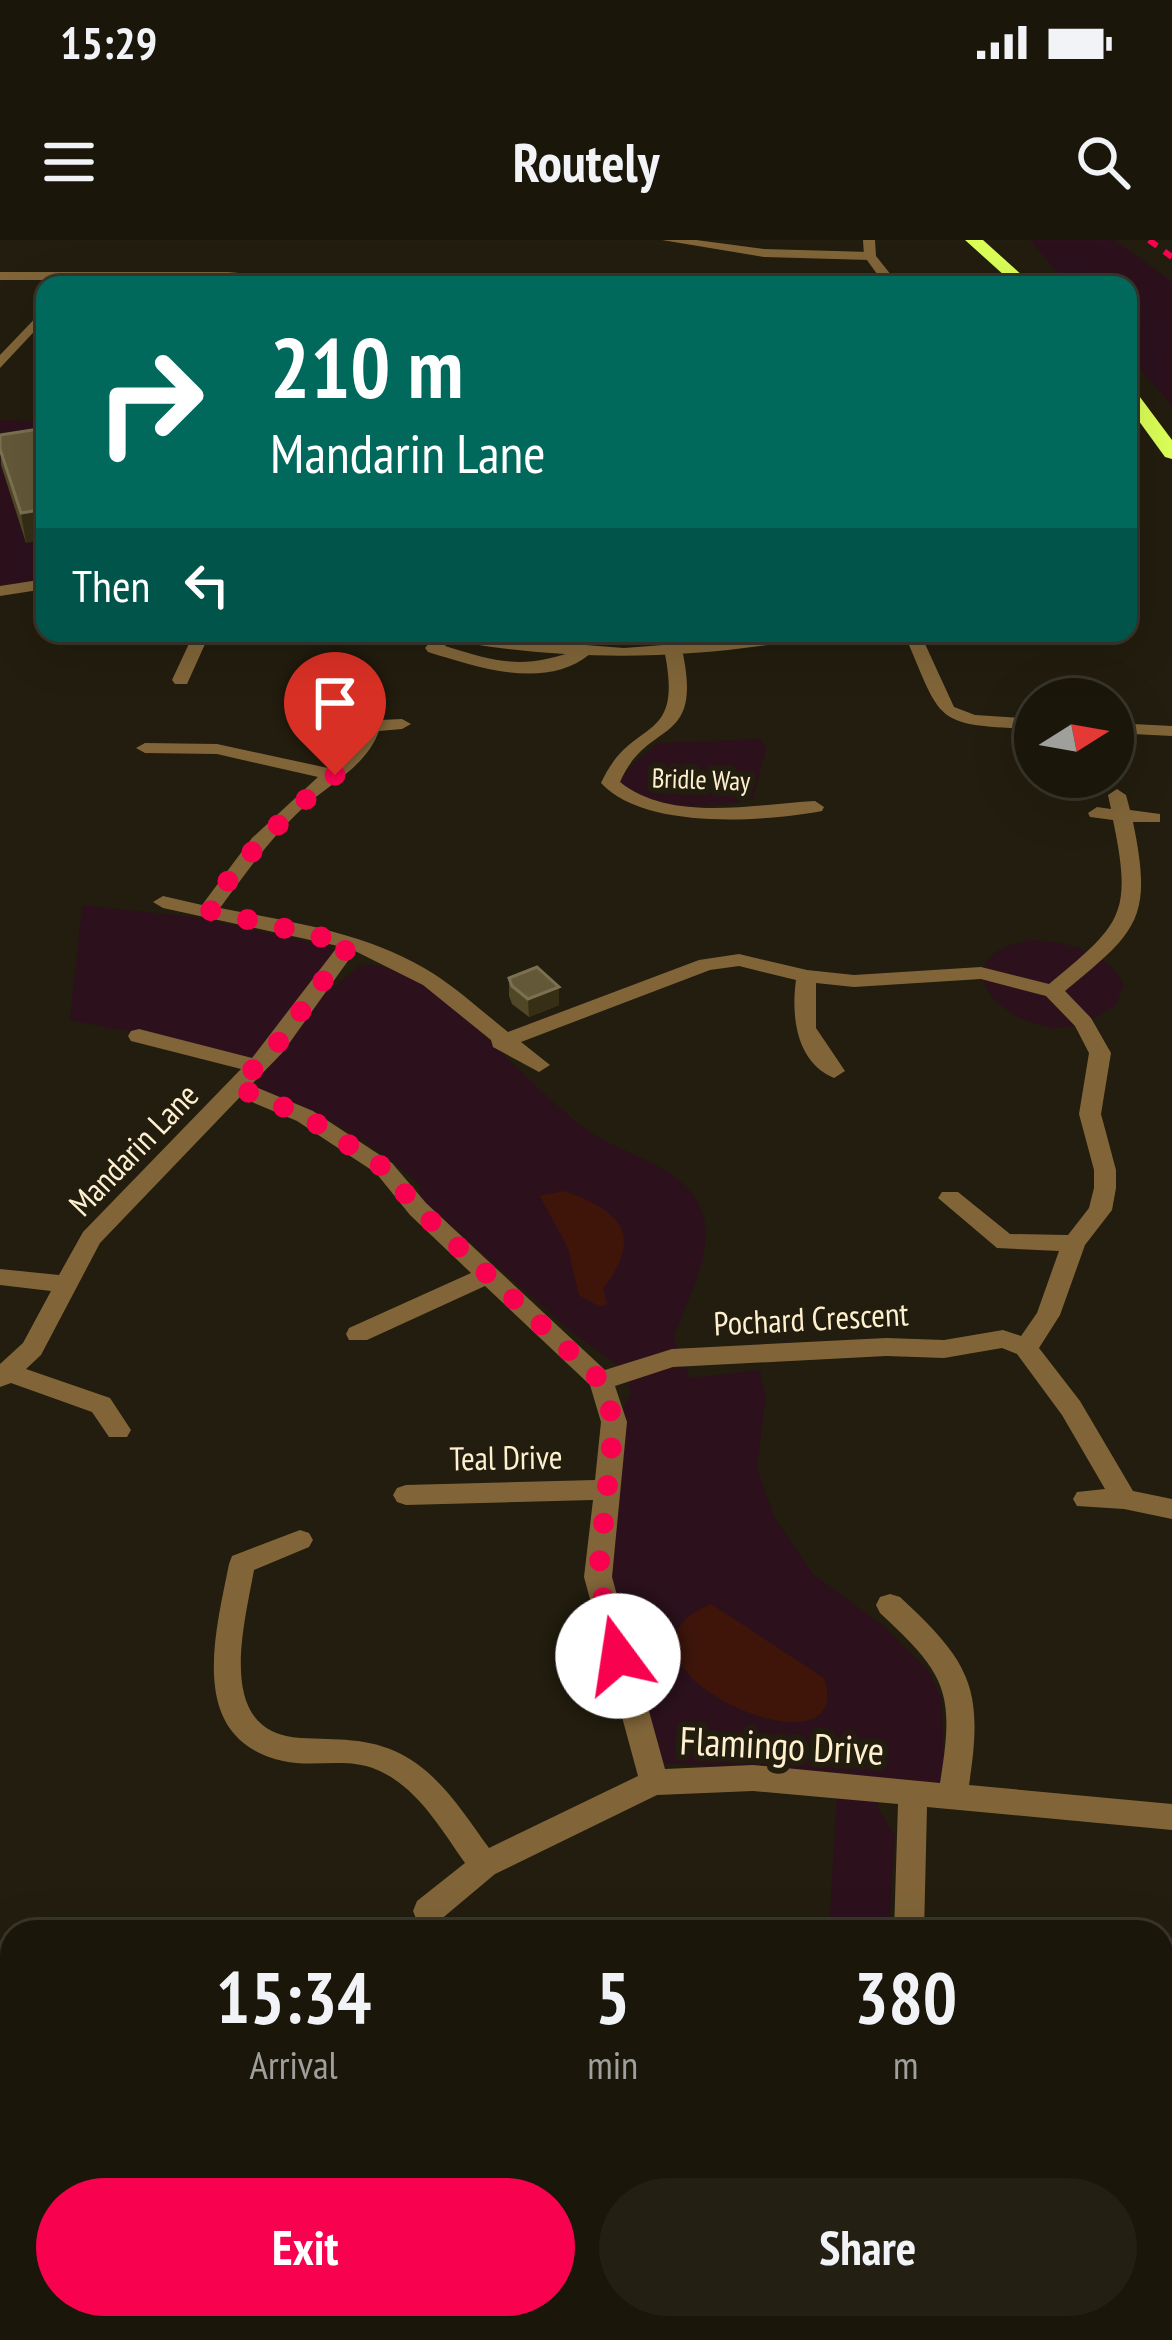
<!DOCTYPE html>
<html lang="en">
<head>
<meta charset="utf-8">
<style>
  body { margin:0; font-family:"PT Sans Narrow",sans-serif; background:#231f13; color:#f1f3f6; height:100vh; display:flex; flex-direction:column; font-size:45px; white-space:nowrap }
  * { box-sizing:border-box; margin:0 }
  p { font-size:39px; color:#9f9f9c }
  .icon { flex:none; width:66px; height:66px; fill:none; stroke:currentColor; stroke-width:2; stroke-linecap:round; stroke-linejoin:round }
  .map { position:relative; flex:1; overflow:hidden }
  .sheet { position:absolute; left:0px; top:1680px; width:1173px; height:420px; display:flex; flex-direction:column; background:#1a160a; border-radius:36px 36px 0 0; box-shadow:0 12px 48px #0002,0 0 0 3px #38352b }
  .sheet>* { flex:none }
  .guide { position:absolute; left:36px; top:36px; width:1101px; height:366px; border-radius:24px; box-shadow:0 12px 48px #0002,0 0 0 3px #38352b; background:#00695c; color:#fff; overflow:hidden }
  .needle { width:78px; rotate:79deg }
  .tools { position:absolute; left:1014px; top:438px; display:grid; gap:24px }
  .tools a { display:grid; place-items:center; width:120px; height:120px; border-radius:50%; background:#1a160a; box-shadow:0 12px 48px #0002,0 0 0 3px #38352b; font-size:60px }
  .pin { position:absolute; display:grid; place-items:center; width:102px; height:102px; color:#fff; margin:-123px -51px; border-radius:50% 50% 50% 0; rotate:-45deg; box-shadow:0 0 12px #0007 }
  .pin .icon { rotate:45deg }
  .me { position:absolute; width:132px; margin:-66px; rotate:346deg; stroke-linejoin:round; filter:drop-shadow(0 0 9px #0008) }
  .turn { display:flex; align-items:center; gap:42px; height:252px; padding:0 36px; font-size:54px }
  .turn .icon { width:156px; height:156px; stroke-width:2.5 }
  .turn b { display:block; font-size:84px; line-height:102px }
  .then { display:flex; align-items:center; height:114px; padding:0 36px; background:#0003; gap:24px; font-size:45px }
  .eta { display:flex; justify-content:space-evenly; align-items:center; height:204px; text-align:center }
  .eta b { font-size:72px; font-weight:600; line-height:84px }
  .primary-button { display:flex; gap:24px; margin-top:auto; padding:24px 36px }
  .primary-button a { flex:1; height:138px; border-radius:72px; background:#f80250; color:#fff; font-size:48px; font-weight:600; line-height:138px; text-align:center }
  .primary-button a+a { background:#231f13; color:#f1f3f6 }
  .status { display:flex; justify-content:space-between; align-items:center; height:84px; padding:0 60px; background:#1a160a; direction:ltr }
  .status svg { height:33px; fill:currentColor }
  header { display:flex; justify-content:space-between; align-items:center; height:156px; padding:0 36px; background:#1a160a; font-size:54px; font-weight:600 }
  .map>svg:first-child { display:block }
  .green { fill:#2c111d }
  .water { fill:#3f150a }
  .lines { fill:none; stroke-linecap:round; stroke-linejoin:round }
  .minor { fill:#816539; fill-rule:evenodd }
  .tertiary { fill:#816539; fill-rule:evenodd }
  .primary { fill:#dbfe57; fill-rule:evenodd }
  .rail { stroke:#f80250; stroke-width:6; stroke-dasharray:10 9; stroke-linecap:butt }
  .wall { fill:#504727 }
  .shaded-wall { fill:#362e15 }
  .building { fill:#635939; stroke:#7b7150; stroke-width:3 }
  .route { stroke:#f80250; stroke-width:21; stroke-dasharray:0 37.8 }
  .labels { text-anchor:middle; dominant-baseline:central; stroke-width:12; stroke-linejoin:round; paint-order:stroke }
  .far-street-label { font-size:27px; fill:#fff0cf; stroke:#221d0e }
  .street-label { font-size:33px; fill:#fff0cf; stroke:#221d0e }
  .near-street-label { font-size:39px; fill:#fff0cf; stroke:#221d0e }
</style>
</head>
<body>
<div class="status"><b>15:29</b><svg viewBox="0 0 49 12"><path d="M0 12V9h3v3zM5 12V6h3v6zM10 12V3h3v9zM15 12V0h3v12zM26 1h20v11H26zM47 4h2v5h-2z"/></svg></div>
<header><svg class="icon" aria-label="menu" viewBox="0 0 24 24"><path d="M4 6h16M4 12h16M4 18h16"/></svg>Routely<svg class="icon" aria-label="search" viewBox="0 0 24 24"><circle cx="10" cy="10" r="6"/><path d="M15 15l6 6"/></svg></header>
<div class="map">
<svg width="1172" height="2100" viewBox="0 0 1172 2100">
  <rect width="100%" height="100%" fill="#221d0e"/>
  <g class="green">
    <polygon points="1030,0 1115,0 1172,42 1172,166 1128,115 1128,45 1068,45"/>
    <polygon points="0,180 45,181 45,300 38,302 40,341 0,347"/>
    <path d="M 761,499 L 766,509 L 753,559 C 729,566 669,571 646,561 C 638,557 629,549 622,543 L 622,535 L 657,503 Z"/>
    <path d="M 82,665 L 194,677 L 328,706 L 335,712 L 326,748 L 337,745 L 360,725 C 433,715 535,863 602,899 C 636,918 690,931 703,974 C 715,1014 686,1060 674,1098 L 690,1138 L 760,1130 L 766,1157 L 757,1228 L 775,1278 L 813,1334 L 882,1385 L 928,1430 L 942,1459 L 944,1549 L 877,1542 L 878,1569 L 895,1595 L 889,1692 L 829,1692 L 838,1534 L 662,1523 L 601,1322 L 624,1166 L 631,1153 L 621,1128 L 567,1088 L 420,958 L 419,944 C 373,903 320,870 261,850 L 257,843 L 263,830 L 126,791 L 70,780 Z"/>
    <path d="M 1031,700 C 1065,701 1110,712 1124,745 L 1116,765 C 1105,771 1094,780 1082,784 C 1017,806 925,718 1031,700 Z"/>
  </g>
  <g class="water">
    <path d="M 564,951 C 620,971 645,993 603,1049 L 607,1064 L 600,1067 L 579,1055 L 568,1008 L 540,956 Z"/>
    <path d="M 711,1364 L 824,1438 C 860,1549 575,1422 711,1364 Z"/>
  </g>
  <g class="lines">
    <g class="minor">
      <polygon points="662,0 696,0 764,9 870,12 876,16 870,20 764,17"/>
      <polygon points="0,32 228,32 326,41 333,45 228,40 0,40"/>
      <polygon points="45,68 45,80 0,128 0,115"/>
      <polygon points="194,393 210,393 187,444 175,444 172,440"/>
      <path d="M 340,393 L 370,393 C 364,401 346,401 340,393 Z"/>
      <path d="M 438,393 L 453,395 L 445,406 C 503,424 524,429 581,409 L 590,414 C 545,451 477,427 428,412 L 425,408 Z"/>
      <path d="M 904,393 L 920,393 L 954,467 L 975,475 L 1035,479 L 1035,489 C 932,485 943,484 904,393 Z"/>
      <path d="M 674,409 L 683,414 C 702,508 648,478 620,542 C 671,583 754,564 815,561 L 824,567 L 822,571 C 763,582 644,590 601,543 C 632,475 683,507 665,414 Z"/>
      <path d="M 364,448 L 373,453 L 380,480 L 402,479 L 411,484 L 402,489 L 379,491 C 366,527 330,543 303,568 C 271,597 246,633 220,668 C 293,682 370,693 434,734 C 460,751 483,772 508,792 L 699,720 L 739,714 L 807,730 L 854,735 L 981,727 L 1049,744 C 1121,684 1133,676 1113,580 L 1090,577 L 1088,573 L 1097,567 L 1111,569 L 1108,555 L 1117,549 L 1126,555 L 1130,570 L 1160,574 L 1160,582 L 1133,582 C 1153,679 1138,691 1065,751 L 1091,778 L 1111,813 L 1101,874 L 1116,930 L 1116,948 L 1112,970 L 1085,1005 L 1060,1075 L 1039,1108 L 1080,1161 L 1133,1251 L 1172,1259 L 1172,1279 L 1124,1269 L 1077,1266 L 1073,1259 L 1077,1252 L 1105,1249 L 1062,1175 L 1017,1114 L 1002,1108 L 944,1118 L 886,1116 L 673,1127 L 615,1146 L 627,1182 L 612,1337 L 665,1529 L 753,1525 L 940,1543 C 955,1452 947,1435 880,1373 L 876,1365 L 880,1357 L 890,1354 L 900,1357 C 971,1423 984,1448 969,1545 L 1172,1564 L 1172,1590 L 927,1567 L 924,1692 L 894,1692 L 898,1564 L 753,1551 L 657,1555 L 495,1634 L 439,1681 L 428,1685 L 417,1681 L 413,1671 L 417,1661 L 465,1623 C 441,1589 416,1545 375,1529 C 346,1517 313,1528 283,1521 C 186,1499 215,1395 229,1324 L 232,1316 L 300,1290 L 309,1293 L 313,1300 L 309,1307 L 254,1330 C 244,1387 214,1494 301,1498 C 336,1500 368,1497 401,1514 C 440,1534 464,1574 489,1608 L 638,1536 L 584,1337 L 593,1260 L 406,1265 L 397,1262 L 393,1255 L 397,1248 L 406,1245 L 595,1240 L 601,1182 L 590,1145 L 485,1046 L 367,1100 L 349,1100 L 346,1094 L 349,1088 L 471,1033 L 410,975 L 376,933 L 297,881 L 240,857 L 100,1003 L 41,1115 L 26,1129 L 110,1158 L 131,1190 L 127,1197 L 109,1197 L 92,1172 L 11,1143 L 0,1147 L 0,1124 L 23,1103 L 51,1051 L 0,1045 L 0,1029 L 59,1035 L 83,992 L 241,829 L 131,801 L 128,796 L 131,791 L 139,789 L 252,818 L 338,706 L 163,668 L 153,662 L 163,656 L 202,665 L 252,598 L 318,537 L 217,514 L 145,513 L 136,508 L 145,503 L 217,504 L 328,528 C 362,501 365,496 355,453 ZM 355,711 L 423,745 L 491,800 L 493,807 L 539,832 L 550,825 L 521,802 L 710,730 L 739,726 L 796,740 C 791,776 796,822 834,838 L 845,831 L 816,788 L 816,743 L 854,747 L 981,739 L 1046,756 L 1075,786 L 1089,813 L 1079,874 L 1094,930 L 1094,948 L 1089,968 L 1068,995 L 1010,994 L 958,952 L 942,952 L 938,958 L 997,1008 L 1059,1011 L 1037,1073 L 1021,1096 L 1003,1090 L 944,1100 L 886,1098 L 672,1109 L 605,1130 L 426,963 L 392,923 L 313,871 L 251,845 L 283,812 Z"/>
      <polygon points="1113,483 1172,486 1172,496 1113,493"/>
      <polygon points="804,2088 848,2088 852,2100 857,2088 916,2088 911,2100 809,2100"/>
      <polygon points="1008,2088 1044,2088 1039,2100 1003,2100"/>
    </g>
    <g class="tertiary">
      <polygon points="863,0 875,0 876,16 899,45 885,45 864,16"/>
      <polygon points="45,339 45,349 0,356 0,346"/>
      <path d="M 429,393 L 624,408 L 818,393 L 810,398 C 684,421 563,422 437,398 Z"/>
    </g>
    <g class="primary">
      <polygon points="965,0 983,0 1033,45 1015,45"/>
      <polygon points="1128,148 1134,149 1172,200 1172,219 1165,217 1128,166"/>
    </g>
    <polyline class="rail" points="1149,0 1172,17"/>
  </g>
  <g class="wall">
    <polygon points="45,188 26,303 1,225 0,195"/>
    <polygon points="509,738 559,747 559,765 529,777 512,764 509,756"/>
  </g>
  <g class="shaded-wall">
    <polygon points="45,269 45,300 26,303 21,273"/>
    <polygon points="559,747 559,765 529,777 528,759"/>
  </g>
  <g class="building">
    <polygon points="45,188 45,269 21,273 0,209 0,195"/>
    <polygon points="537,727 559,747 528,759 512,746 509,738"/>
  </g>
  <g class="lines">
    <path class="route" d="M 335,535 C 286,575 242,616 208,670 L 350,704 L 275,807 L 236,847 L 305,876 L 384,928 L 418,969 L 601,1141 L 614,1182 L 598,1337 L 618,1416"/>
  </g>
  <g class="labels">
    <g class="far-street-label">
      <text transform="translate(701 539) rotate(2)">Bridle Way</text>
    </g>
    <g class="street-label">
      <text transform="translate(133 909) rotate(-46)">Mandarin Lane</text>
      <text transform="translate(811 1078) rotate(-3)">Pochard Crescent</text>
      <text transform="translate(506 1217) rotate(-1)">Teal Drive</text>
    </g>
    <g class="near-street-label">
      <text transform="translate(782 1505) rotate(3)">Flamingo Drive</text>
    </g>
  </g>
</svg>
<div class="tools">
<a><svg class="needle" viewBox="-14 -14 28 28"><path d="M0-13l5 13h-10z" fill="#e53935"/><path d="M0 13l5-13h-10z" fill="#9f9f9c"/></svg></a>
</div>
<div class="pin" style="left:335px;top:535px;background:#d93025"><svg class="icon" aria-label="arrive" viewBox="0 0 24 24"><path d="M6 21V4h12l-3 4 3 4H6"/></svg></div>
<svg class="me" style="left:618px;top:1416px" viewBox="-20 -20 40 40"><circle r="19" fill="#fff"/><path d="M0-13L10 11 0 6-10 11z" fill="#f80250"/></svg>
<div class="guide">
<div class="turn"><svg class="icon" aria-label="right" viewBox="0 0 24 24"><path d="M7 20v-9h11M14 6l5 5-5 5"/></svg><div><b>210 m</b>Mandarin Lane</div></div>
<div class="then">Then<svg class="icon" aria-label="left" viewBox="0 0 24 24"><path d="M17 20v-9H6M10 6l-5 5 5 5"/></svg></div>
</div>
<section class="sheet">
<div class="eta">
<div><b>15:34</b><p>Arrival</p></div>
<div><b>5</b><p>min</p></div>
<div><b>380</b><p>m</p></div>
</div>
<div class="primary-button"><a>Exit</a><a>Share</a></div>
</section>
</div>
</body>
</html>
